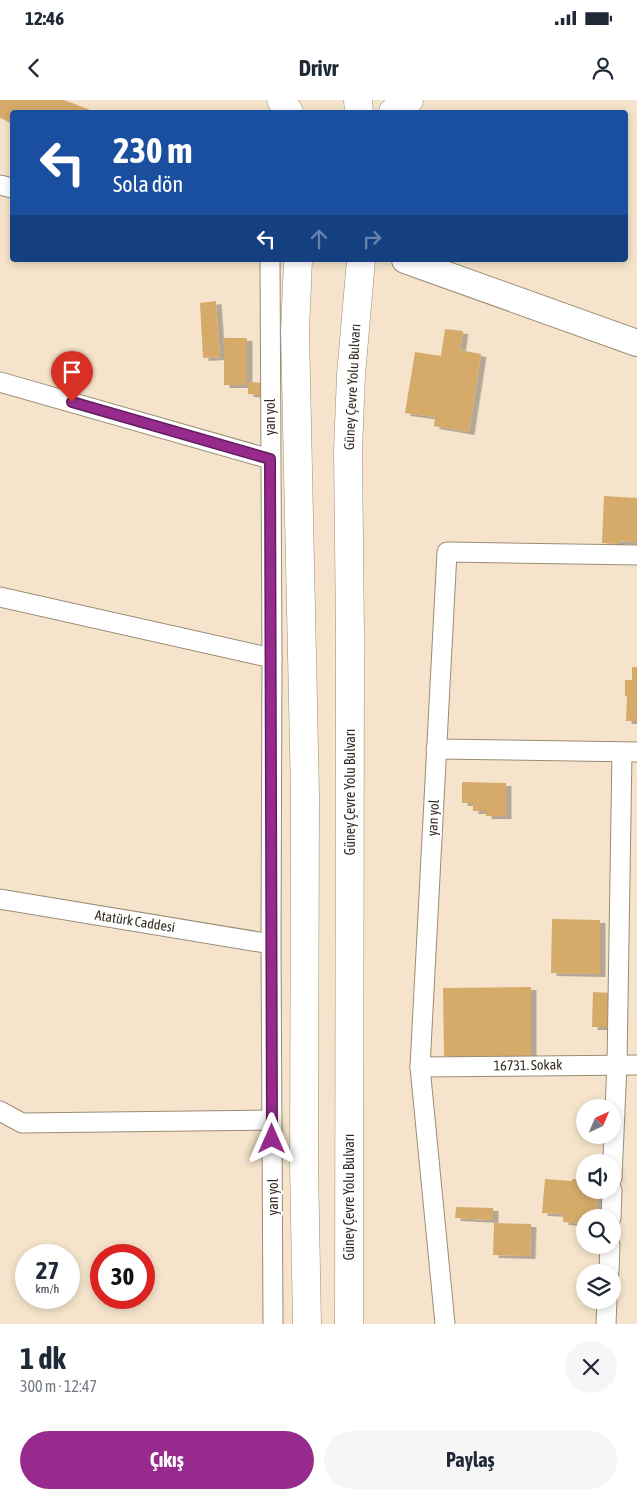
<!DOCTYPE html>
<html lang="tr">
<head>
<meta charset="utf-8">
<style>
  body { margin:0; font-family:"Asap Condensed",sans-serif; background:#f6f6f7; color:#1f2937; height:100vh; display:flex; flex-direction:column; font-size:19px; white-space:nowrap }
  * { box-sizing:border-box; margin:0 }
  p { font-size:16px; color:#747a83 }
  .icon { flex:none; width:28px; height:28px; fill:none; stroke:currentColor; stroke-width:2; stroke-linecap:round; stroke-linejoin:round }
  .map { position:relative; height:1224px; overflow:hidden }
  .panel { display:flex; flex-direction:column; background:#fff; flex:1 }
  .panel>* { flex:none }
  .hud { position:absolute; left:10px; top:10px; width:618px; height:152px; border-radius:5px; box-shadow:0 2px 8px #0003; background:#1a4fa0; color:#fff; overflow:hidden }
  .needle { width:32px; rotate:44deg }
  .tools { position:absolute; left:576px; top:999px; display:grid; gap:10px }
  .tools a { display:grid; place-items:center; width:45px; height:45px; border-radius:50%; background:#fff; box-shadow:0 2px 8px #0003; font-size:25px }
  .speed { position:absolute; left:15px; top:1144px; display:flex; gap:10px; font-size:25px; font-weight:700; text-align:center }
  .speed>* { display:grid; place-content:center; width:65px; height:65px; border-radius:50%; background:#fff; box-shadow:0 2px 8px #0003; line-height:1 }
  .speed small { font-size:12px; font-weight:400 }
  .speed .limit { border:8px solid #d22; background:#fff; color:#111 }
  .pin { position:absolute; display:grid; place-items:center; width:42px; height:42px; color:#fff; margin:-51px -21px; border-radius:50% 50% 50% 0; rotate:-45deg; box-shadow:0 0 5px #0007 }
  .pin .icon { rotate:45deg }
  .me { position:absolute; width:55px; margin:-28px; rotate:0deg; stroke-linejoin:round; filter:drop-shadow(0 0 4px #0008) }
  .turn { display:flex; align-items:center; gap:18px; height:105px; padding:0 20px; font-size:22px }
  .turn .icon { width:65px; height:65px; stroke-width:2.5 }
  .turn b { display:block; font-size:35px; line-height:42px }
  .lanes { display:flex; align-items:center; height:48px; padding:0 20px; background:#0003; justify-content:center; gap:25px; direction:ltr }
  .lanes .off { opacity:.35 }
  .round { display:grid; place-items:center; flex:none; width:52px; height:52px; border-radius:26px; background:#f6f6f7 }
  .head { display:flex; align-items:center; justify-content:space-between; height:85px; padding:0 20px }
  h1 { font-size:30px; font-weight:700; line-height:38px }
  .cta { display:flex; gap:10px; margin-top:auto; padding:10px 20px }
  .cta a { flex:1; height:58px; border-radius:30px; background:#962b8d; color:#fff; font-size:20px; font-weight:700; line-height:58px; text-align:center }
  .cta a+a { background:#f6f6f7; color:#1f2937 }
  .status { display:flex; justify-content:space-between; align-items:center; height:35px; padding:0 25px; background:#fff; direction:ltr }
  .status svg { height:14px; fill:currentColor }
  header { display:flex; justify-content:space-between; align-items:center; height:65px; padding:0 20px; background:#fff; font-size:22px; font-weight:700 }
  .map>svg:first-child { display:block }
  .building { fill:#d6ab6b; filter:url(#shadow) }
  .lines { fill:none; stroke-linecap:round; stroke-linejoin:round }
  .street-casing { stroke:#9c8c75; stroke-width:21 }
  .secondary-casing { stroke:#9c8c75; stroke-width:28 }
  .highway-casing { stroke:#9c8c75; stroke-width:29 }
  .street { stroke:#fff; stroke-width:19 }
  .secondary { stroke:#fff; stroke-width:26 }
  .highway { stroke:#fff; stroke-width:28 }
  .route-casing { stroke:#621c5c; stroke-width:12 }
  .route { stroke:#962b8d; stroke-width:9 }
  .labels { text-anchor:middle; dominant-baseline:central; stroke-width:4; stroke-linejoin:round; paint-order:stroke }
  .street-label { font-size:14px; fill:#342d24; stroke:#fff }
</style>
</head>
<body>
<div class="status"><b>12:46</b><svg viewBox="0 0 49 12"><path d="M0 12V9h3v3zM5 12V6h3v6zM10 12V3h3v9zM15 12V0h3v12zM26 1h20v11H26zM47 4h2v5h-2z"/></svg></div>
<header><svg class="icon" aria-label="back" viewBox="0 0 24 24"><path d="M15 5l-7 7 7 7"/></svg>Drivr<svg class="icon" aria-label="person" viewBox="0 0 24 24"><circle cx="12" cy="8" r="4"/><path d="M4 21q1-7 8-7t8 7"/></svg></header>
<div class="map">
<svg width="637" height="1224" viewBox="0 0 637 1224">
  <defs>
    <filter id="shadow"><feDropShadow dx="5.5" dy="3" stdDeviation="0" flood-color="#0004"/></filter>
  </defs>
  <rect width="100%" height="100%" fill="#f5e4cb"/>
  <g class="building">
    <polygon points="0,0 64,0 93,11 93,12 12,12 12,23 0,18"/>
    <polygon points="216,201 220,257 203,258 200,203"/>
    <polygon points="445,229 463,231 460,250 481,254 469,332 434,326 435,317 405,313 415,252 441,256"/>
    <rect x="224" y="238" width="23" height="47"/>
    <polygon points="248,282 267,283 266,295 248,294"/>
    <polygon points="604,396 637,398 637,442 619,441 619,444 602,443"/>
    <polygon points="632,567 637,567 637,621 626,621 627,596 625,596 625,580 632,580"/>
    <polygon points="462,682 506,683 506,716 486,716 486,711 473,711 473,703 462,703"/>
    <polygon points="552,819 600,820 600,874 551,873"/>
    <polygon points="531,887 531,956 444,956 443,888"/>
    <polygon points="593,892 613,893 612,927 592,927"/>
    <polygon points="545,1079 572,1081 572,1079 585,1079 585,1090 598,1090 596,1118 585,1118 585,1124 563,1122 563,1114 542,1113"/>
    <polygon points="456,1107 493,1108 493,1120 455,1118"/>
    <polygon points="494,1123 531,1124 530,1156 493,1155"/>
  </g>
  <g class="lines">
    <defs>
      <g id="street">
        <polyline points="0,85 12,88"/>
        <polyline points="270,160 272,558 271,844 273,1224"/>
        <polyline points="0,282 270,359"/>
        <polyline points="0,497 272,558"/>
        <polyline points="436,649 637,652"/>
        <polyline points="0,799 271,844"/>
        <polyline points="420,967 637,965"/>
        <polyline points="0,1011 22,1023 272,1020"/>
        <polyline points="612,1078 617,964 622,652"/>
        <polyline points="611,1118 612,1090"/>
        <polyline points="609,1172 610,1145"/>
        <polyline points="445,1224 420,967 447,452 637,455"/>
        <polyline points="606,1224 607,1200"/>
      </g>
      <polyline id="secondary" points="405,160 637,243"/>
      <g id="highway">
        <polyline points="281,0 289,12"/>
        <polyline points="358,0 359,12"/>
        <polyline points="393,12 409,0"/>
        <polyline points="298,160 295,231 305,695 304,1065 307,1224"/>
        <polyline points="349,1224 350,534 348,350 351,275 361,160"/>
      </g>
    </defs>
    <use href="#street" class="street-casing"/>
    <use href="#secondary" class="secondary-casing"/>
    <use href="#highway" class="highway-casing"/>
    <use href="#street" class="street"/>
    <use href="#secondary" class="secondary"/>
    <use href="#highway" class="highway"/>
  </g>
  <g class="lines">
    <defs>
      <polyline id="route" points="72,302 270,359 272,1039"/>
    </defs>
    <use href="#route" class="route-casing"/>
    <use href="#route" class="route"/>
  </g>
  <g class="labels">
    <g class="street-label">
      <text transform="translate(352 287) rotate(-87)">Güney Çevre Yolu Bulvarı</text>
      <text transform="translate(270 317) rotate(-90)">yan yol</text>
      <text transform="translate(350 692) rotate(-90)">Güney Çevre Yolu Bulvarı</text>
      <text transform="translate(433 718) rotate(-87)">yan yol</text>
      <text transform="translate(135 821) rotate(9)">Atatürk Caddesi</text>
      <text transform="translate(528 965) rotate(-1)">16731. Sokak</text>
      <text transform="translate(273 1097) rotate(-90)">yan yol</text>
      <text transform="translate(349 1097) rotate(-90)">Güney Çevre Yolu Bulvarı</text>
    </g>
  </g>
</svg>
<div class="tools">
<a><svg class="needle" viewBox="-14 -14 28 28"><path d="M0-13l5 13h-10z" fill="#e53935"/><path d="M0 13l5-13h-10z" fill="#747a83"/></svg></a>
<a><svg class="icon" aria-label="sound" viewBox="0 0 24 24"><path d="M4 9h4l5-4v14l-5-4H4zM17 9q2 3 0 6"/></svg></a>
<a><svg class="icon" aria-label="search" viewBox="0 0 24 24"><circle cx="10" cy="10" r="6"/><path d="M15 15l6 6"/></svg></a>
<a><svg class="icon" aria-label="layers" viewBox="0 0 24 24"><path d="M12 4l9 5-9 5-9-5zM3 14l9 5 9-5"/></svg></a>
</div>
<div class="speed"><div>27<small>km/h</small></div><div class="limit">30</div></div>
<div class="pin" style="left:72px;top:302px;background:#d93025"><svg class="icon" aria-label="arrive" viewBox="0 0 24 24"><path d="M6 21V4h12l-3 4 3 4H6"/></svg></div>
<svg class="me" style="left:272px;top:1039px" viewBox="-20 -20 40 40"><path d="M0-17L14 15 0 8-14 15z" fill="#962b8d" stroke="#fff" stroke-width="4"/></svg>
<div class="hud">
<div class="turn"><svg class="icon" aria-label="left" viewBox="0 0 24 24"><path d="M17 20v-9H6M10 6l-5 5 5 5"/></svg><div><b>230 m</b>Sola dön</div></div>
<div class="lanes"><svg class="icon" aria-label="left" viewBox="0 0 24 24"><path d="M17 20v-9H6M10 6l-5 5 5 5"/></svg><svg class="icon off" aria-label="ahead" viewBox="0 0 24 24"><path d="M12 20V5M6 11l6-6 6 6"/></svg><svg class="icon off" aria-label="right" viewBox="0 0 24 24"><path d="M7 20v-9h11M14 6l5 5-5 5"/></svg></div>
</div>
</div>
<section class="panel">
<div class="head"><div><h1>1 dk</h1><p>300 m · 12:47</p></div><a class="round"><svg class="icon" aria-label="close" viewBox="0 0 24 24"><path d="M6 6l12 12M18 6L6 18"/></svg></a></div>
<div class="cta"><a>Çıkış</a><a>Paylaş</a></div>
</section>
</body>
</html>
